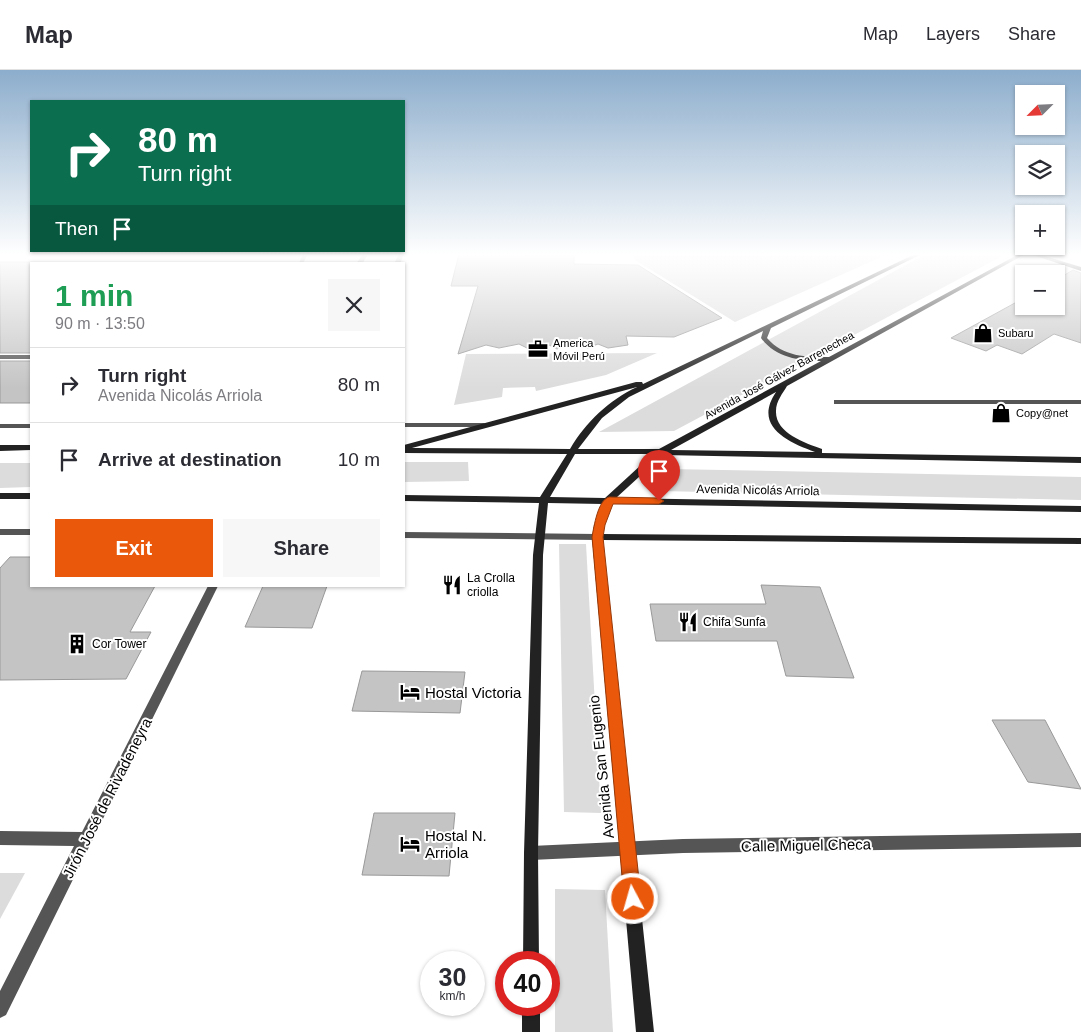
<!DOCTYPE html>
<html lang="en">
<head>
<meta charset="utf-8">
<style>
  body { margin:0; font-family:Helvetica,sans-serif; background:#f7f7f7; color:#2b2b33; height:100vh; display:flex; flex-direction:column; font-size:19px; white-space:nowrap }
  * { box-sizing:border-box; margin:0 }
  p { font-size:16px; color:#7c7c81 }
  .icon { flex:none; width:28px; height:28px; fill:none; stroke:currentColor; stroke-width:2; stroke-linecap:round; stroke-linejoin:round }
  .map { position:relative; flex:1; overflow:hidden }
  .side { position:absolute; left:30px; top:192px; width:375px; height:325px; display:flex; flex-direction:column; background:#fff; border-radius:0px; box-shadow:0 1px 4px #0004 }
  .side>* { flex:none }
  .hud { position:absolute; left:30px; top:30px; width:375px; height:152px; border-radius:0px; box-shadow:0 1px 4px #0004; background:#0b6e4f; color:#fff; overflow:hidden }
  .needle { width:32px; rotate:246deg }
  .fabs { position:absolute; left:1015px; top:15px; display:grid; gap:10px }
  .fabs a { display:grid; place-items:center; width:50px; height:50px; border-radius:0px; background:#fff; box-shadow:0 1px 4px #0004; font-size:25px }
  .speed { position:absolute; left:420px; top:881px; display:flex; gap:10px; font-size:25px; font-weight:700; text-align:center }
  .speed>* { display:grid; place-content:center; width:65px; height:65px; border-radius:50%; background:#fff; box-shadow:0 1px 4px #0004; line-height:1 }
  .speed small { font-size:12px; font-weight:400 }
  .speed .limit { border:8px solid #d22; background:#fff; color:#111 }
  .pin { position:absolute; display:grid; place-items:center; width:42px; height:42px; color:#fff; margin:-51px -21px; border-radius:50% 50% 50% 0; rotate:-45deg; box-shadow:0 0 5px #0007 }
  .pin .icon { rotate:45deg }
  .me { position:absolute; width:55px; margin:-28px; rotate:354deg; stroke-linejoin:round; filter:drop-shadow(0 0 4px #0008) }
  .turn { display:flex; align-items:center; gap:18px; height:105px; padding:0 25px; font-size:22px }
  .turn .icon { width:65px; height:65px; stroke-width:2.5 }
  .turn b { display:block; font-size:35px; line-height:42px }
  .then { display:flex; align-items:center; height:48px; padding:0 25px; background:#0003; gap:10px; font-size:19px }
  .round { display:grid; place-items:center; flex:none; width:52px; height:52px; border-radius:0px; background:#f7f7f7 }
  .headline { display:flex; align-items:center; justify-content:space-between; height:85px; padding:0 25px }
  h1 { font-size:30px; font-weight:700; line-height:38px; color:#1e9e55 }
  .button { display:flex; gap:10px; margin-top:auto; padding:10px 25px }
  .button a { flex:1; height:58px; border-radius:0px; background:#ea580c; color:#fff; font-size:20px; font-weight:700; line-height:58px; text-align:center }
  .button a+a { background:#f7f7f7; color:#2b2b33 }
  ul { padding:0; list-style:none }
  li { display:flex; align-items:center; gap:15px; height:75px; padding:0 25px; border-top:1px solid #e1e1e2 }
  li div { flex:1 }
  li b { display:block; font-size:19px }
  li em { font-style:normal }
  header { display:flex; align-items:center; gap:30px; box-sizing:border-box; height:70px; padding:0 25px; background:#fff; border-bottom:1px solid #e1e1e2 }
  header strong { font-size:24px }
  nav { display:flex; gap:28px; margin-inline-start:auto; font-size:18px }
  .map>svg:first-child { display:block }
  .green { fill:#dcdcdc }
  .building { fill:#c4c4c4; stroke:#999 }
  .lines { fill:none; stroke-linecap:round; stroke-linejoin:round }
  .lane { fill:#555; fill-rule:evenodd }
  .street { fill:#555; fill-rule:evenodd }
  .secondary { fill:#222; fill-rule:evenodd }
  .route { fill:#ea580c; stroke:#983908 }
  .labels { text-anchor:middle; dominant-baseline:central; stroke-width:4; stroke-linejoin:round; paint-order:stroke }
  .far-poi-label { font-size:11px; fill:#000; stroke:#fff; text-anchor:start }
  .far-street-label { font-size:11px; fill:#000; stroke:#fff }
  .street-label { font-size:12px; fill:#000; stroke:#fff }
  .poi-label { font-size:12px; fill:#000; stroke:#fff; text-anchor:start }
  .near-poi-label { font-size:15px; fill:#000; stroke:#fff; text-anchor:start }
  .near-street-label { font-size:15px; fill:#000; stroke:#fff }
</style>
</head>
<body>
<header>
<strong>Map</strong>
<nav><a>Map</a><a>Layers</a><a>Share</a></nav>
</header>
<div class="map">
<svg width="1081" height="962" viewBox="0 0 1081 962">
  <rect width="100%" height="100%" fill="#fff"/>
  <g class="green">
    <polygon points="633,184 888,184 735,252 635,190"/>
    <polygon points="926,184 1006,184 674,361 599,362"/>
    <polygon points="657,283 606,305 536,321 535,317 503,318 502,327 454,335 466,284"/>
    <polygon points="404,392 468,392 469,411 404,412"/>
    <polygon points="0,393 31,393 31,417 0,418"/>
    <polygon points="668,399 1081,407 1081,430 659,421"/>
    <polygon points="559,474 586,474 601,743 564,742"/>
    <polygon points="0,803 25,803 0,849"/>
    <polygon points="555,819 605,820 613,962 555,962"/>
  </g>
  <g class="building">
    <polygon points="459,184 574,185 574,194 638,195 722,248 674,267 626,266 628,275 608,278 598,274 588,278 575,273 557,279 545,273 529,279 519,274 499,278 486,275 458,284 478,216 451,216"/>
    <rect x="0" y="192" width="31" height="91"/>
    <polygon points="1073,200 1081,203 1081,273 1054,264 1022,284 997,275 986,281 951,268 1024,228 1024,236 1056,236 1056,210"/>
    <rect x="0" y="291" width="31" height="42"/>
    <polygon points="10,487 31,487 31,516 155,516 130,562 151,562 126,609 0,610 0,498"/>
    <polygon points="761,515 820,517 854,608 786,606 777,571 656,571 650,534 766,534"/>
    <polygon points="263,516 327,516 312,558 245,557"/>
    <polygon points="362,601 465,602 460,643 352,641"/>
    <polygon points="992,650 1045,650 1081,719 1028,712"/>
    <polygon points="374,743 455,743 449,806 362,805"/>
  </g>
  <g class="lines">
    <g class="lane">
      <polygon points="303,184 308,184 303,193 299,193"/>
      <polygon points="399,184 404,184 400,194 394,194"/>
      <rect x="0" y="285" width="31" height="4"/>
      <rect x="834" y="330" width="247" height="4"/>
    </g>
    <g class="street">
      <polygon points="363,184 368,184 362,194 356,194"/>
      <polygon points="404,353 484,353 488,355 484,357 404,357"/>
      <rect x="0" y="354" width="31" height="4"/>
      <rect x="0" y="459" width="31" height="6"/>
      <polygon points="404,462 597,464 602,467 597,470 404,468"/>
      <polygon points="208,516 218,516 6,945 0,948 0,921 74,776 0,775 0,761 82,762"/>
      <polygon points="1081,763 1081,777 683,783 531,790 526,788 524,783 526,778 531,776 683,769"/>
    </g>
    <g class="secondary">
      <path d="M 915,184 L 922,184 L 771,258 L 767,268 C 783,287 806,287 829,287 L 1019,184 L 1025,184 L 787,316 C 783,323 776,331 776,341 C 775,363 805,373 822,379 L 822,383 L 1081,387 L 1081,393 L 663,385 L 616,428 L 1081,436 L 1081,442 L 612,434 L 604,455 L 602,464 L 1081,468 L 1081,474 L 602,470 L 654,962 L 636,962 L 592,467 L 594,455 L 603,434 L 548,433 L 543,485 L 538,783 L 539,892 L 523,892 L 524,783 L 533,485 L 539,433 L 404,431 L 404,425 L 540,427 L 567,384 L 404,383 L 404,375 L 636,312 L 642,312 L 643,314 ZM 763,261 L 761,268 C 775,287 798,291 821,291 L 659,379 L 578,379 L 602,348 L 629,327 ZM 637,317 C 609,330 586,352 570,379 L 412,378 ZM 776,322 C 753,356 787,372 815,382 L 671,380 ZM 575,384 L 653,384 L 605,428 L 550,427 Z"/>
      <polygon points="1030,184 1038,184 1081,197 1081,201"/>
      <polygon points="0,375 31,375 31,380 0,381"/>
      <rect x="0" y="423" width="31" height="6"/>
      <rect x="522" y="935" width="18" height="27"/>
    </g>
  </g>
  <linearGradient id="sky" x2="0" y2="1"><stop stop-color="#8cadcc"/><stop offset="0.58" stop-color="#fff"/><stop offset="1" stop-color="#fff" stop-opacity="0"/></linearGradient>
  <rect width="1081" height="318" fill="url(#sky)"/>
  <path class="route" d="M 609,427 L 659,428 L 664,431 L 659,434 L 613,434 L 605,455 L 603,467 L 641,829 L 639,835 L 633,837 L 626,835 L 624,829 L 592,467 C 594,456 598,430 609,427 Z"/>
  <defs>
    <symbol id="shop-bare" viewBox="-9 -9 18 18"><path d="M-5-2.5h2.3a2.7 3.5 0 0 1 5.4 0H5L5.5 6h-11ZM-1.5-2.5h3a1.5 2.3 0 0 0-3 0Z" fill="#000" stroke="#fff" stroke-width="2.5" paint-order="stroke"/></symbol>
    <symbol id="office-bare" viewBox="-9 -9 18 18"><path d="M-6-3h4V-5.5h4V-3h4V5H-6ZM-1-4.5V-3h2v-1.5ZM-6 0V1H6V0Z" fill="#000" stroke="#fff" stroke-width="2.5" paint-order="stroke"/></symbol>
    <symbol id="restaurant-bare" viewBox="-9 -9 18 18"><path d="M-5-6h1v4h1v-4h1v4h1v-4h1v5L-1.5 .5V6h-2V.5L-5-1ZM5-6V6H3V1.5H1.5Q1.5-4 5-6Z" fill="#000" stroke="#fff" stroke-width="2.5" paint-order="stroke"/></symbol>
    <symbol id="building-bare" viewBox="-9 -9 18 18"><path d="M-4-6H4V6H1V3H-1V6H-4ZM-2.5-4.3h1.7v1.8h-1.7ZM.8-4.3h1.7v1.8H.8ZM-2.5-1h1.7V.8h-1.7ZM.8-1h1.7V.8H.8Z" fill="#000" stroke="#fff" stroke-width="2.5" paint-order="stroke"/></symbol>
    <symbol id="hotel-bare" viewBox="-9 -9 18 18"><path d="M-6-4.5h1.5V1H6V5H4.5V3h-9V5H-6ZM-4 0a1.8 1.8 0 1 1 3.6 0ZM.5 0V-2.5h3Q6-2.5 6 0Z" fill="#000" stroke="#fff" stroke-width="2.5" paint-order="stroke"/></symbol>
  </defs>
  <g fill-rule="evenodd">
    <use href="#shop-bare" x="969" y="249" width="28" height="28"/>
    <use href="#office-bare" x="524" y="265" width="28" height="28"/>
    <use href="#shop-bare" x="987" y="329" width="28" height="28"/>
    <use href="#restaurant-bare" x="438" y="501" width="28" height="28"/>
    <use href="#restaurant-bare" x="674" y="538" width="28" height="28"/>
    <use href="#building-bare" x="63" y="560" width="28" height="28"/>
    <use href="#hotel-bare" x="396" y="608" width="28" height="28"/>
    <use href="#hotel-bare" x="396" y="760" width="28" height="28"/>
  </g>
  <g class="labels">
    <g class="far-poi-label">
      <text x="998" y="263">Subaru</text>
      <text x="553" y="273">America<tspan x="553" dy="13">Móvil Perú</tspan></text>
      <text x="1016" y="343">Copy@net</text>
    </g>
    <g class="far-street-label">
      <text transform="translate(779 305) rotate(-29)">Avenida José Gálvez Barrenechea</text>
    </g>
    <g class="street-label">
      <text transform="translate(758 420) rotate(1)">Avenida Nicolás Arriola</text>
    </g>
    <g class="poi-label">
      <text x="467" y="508">La Crolla<tspan x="467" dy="14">criolla</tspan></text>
      <text x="703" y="552">Chifa Sunfa</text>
      <text x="92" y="574">Cor Tower</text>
    </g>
    <g class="near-poi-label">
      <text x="425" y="622">Hostal Victoria</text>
      <text x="425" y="765">Hostal N.<tspan x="425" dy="17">Arriola</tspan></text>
    </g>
    <g class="near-street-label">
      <text transform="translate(601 697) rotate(-96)">Avenida San Eugenio</text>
      <text transform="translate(107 728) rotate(-63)">Jirón José de Rivadeneyra</text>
      <text transform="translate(806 775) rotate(-1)">Calle Miguel Checa</text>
    </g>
  </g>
</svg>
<div class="fabs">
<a><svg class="needle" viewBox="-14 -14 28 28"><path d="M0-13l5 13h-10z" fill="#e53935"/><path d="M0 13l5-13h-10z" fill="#7c7c81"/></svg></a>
<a><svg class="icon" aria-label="layers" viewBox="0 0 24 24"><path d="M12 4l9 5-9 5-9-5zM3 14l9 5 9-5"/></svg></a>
<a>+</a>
<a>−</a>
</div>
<div class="speed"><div>30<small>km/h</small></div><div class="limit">40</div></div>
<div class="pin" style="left:659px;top:431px;background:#d93025"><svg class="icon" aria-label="arrive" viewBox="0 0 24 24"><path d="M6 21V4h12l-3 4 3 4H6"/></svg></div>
<svg class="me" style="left:633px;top:829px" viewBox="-20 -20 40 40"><circle r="17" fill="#ea580c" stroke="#fff" stroke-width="3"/><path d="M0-11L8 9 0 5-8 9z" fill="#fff"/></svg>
<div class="hud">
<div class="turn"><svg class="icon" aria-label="right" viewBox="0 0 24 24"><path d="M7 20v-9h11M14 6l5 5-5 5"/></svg><div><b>80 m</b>Turn right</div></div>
<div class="then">Then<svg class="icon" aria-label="arrive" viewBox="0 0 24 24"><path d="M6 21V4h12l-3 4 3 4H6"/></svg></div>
</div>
<section class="side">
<div class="headline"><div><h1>1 min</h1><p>90 m · 13:50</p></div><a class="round"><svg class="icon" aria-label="close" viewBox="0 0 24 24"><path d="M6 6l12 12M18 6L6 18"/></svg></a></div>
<ul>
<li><svg class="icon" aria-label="right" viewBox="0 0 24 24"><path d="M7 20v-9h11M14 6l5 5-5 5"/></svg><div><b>Turn right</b><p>Avenida Nicolás Arriola</p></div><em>80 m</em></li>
<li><svg class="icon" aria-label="arrive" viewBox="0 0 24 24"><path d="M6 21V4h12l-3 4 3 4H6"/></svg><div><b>Arrive at destination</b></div><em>10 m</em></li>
</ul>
<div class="button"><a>Exit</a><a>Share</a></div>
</section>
</div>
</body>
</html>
